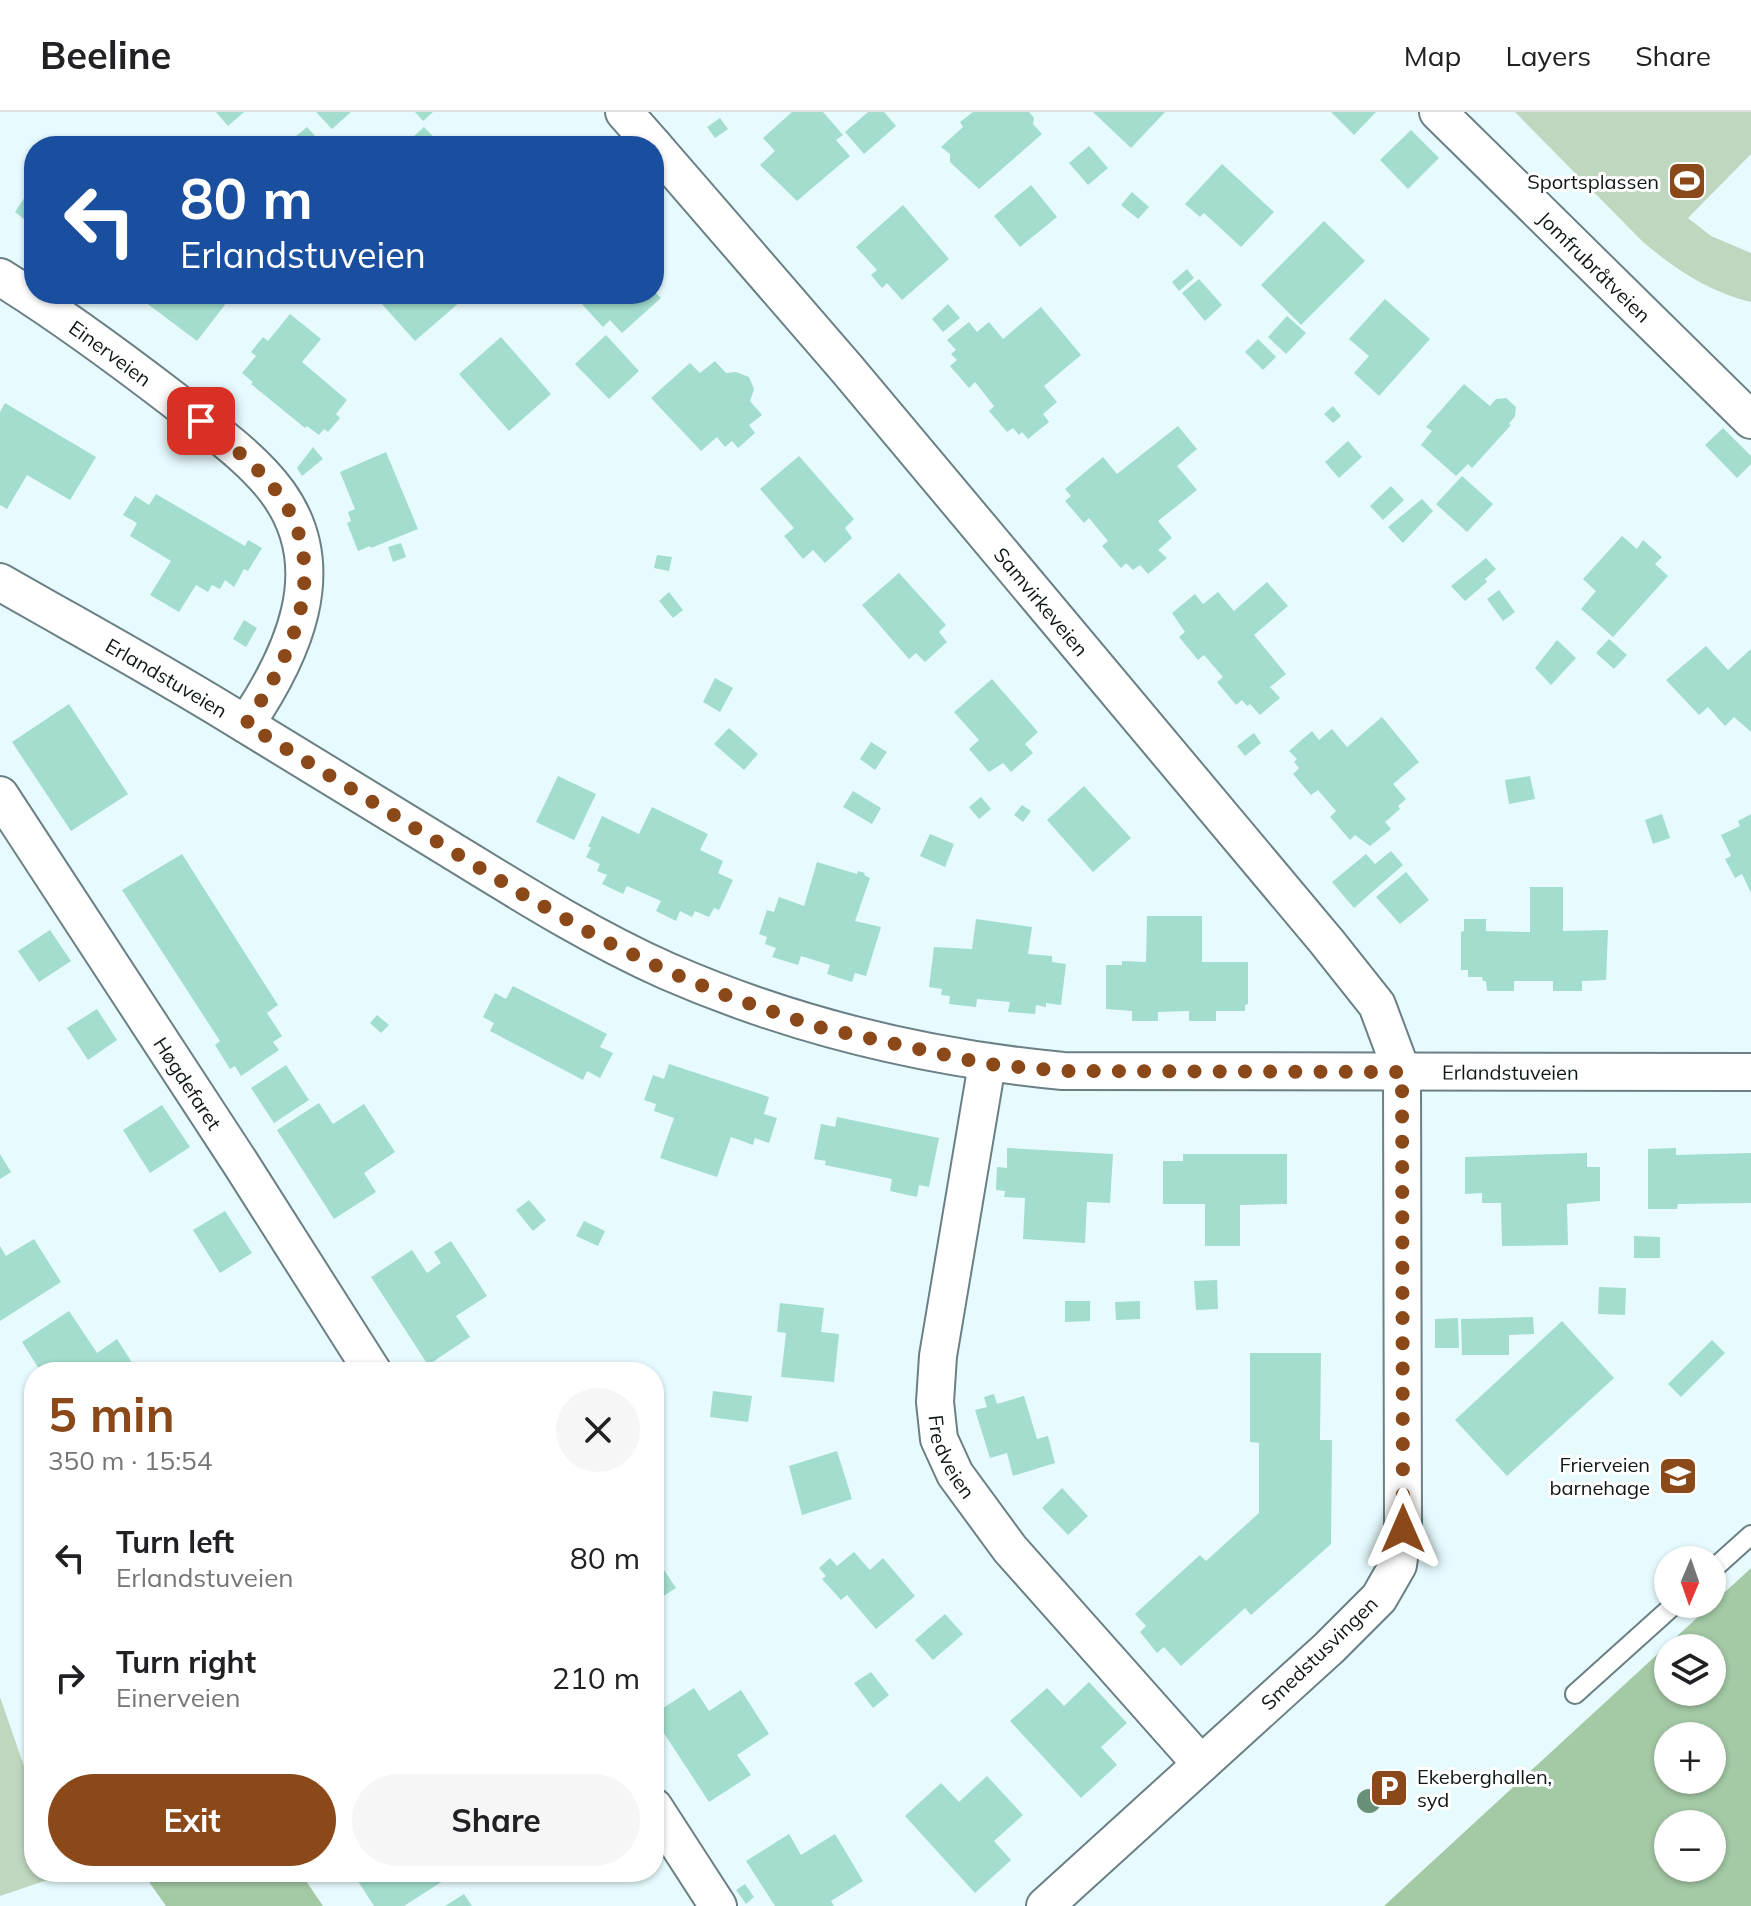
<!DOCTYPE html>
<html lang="en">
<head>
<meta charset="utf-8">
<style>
  body { margin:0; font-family:Mulish,sans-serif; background:#f6f6f6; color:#202124; height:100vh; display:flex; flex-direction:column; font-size:30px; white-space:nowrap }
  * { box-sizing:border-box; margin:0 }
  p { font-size:26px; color:#757577 }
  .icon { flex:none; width:44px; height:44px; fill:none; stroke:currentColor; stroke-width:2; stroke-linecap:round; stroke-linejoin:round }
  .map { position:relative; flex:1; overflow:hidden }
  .sheet { position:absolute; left:24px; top:1250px; width:640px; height:520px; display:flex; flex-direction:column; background:#fff; border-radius:32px; box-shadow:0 2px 6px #0004 }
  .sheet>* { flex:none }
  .top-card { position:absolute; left:24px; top:24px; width:640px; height:168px; border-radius:32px; box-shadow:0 2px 6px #0004; background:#1a4fa0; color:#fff; overflow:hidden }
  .needle { width:52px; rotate:182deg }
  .fabs { position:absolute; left:1654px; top:1434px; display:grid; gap:16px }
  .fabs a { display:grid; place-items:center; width:72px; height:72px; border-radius:50%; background:#fff; box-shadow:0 2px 6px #0004; font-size:40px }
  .pin { position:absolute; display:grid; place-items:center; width:68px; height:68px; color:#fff; margin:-34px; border-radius:16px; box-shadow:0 4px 12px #0006 }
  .me { position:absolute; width:88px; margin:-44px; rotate:0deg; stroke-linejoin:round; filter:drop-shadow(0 0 6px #0008) }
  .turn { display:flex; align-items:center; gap:28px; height:168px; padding:0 24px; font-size:36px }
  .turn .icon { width:104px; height:104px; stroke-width:2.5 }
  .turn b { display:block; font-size:56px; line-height:68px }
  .round { display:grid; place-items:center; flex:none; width:84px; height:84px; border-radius:42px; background:#f6f6f6 }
  .overview { display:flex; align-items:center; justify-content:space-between; height:136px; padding:0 24px }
  h1 { font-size:48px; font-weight:700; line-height:60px; color:#8b4818 }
  .action { display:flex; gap:16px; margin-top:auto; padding:16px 24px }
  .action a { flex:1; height:92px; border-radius:48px; background:#8b4818; color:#fff; font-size:32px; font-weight:700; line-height:92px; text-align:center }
  .action a+a { background:#f6f6f6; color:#202124 }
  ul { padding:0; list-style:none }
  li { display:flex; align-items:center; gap:24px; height:120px; padding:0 24px }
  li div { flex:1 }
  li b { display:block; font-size:30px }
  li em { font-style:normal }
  header { display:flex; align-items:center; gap:48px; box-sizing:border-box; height:112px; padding:0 40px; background:#fff; border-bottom:2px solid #e0e0e0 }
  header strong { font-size:38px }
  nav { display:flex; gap:44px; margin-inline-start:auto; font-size:28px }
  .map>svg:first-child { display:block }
  .green { fill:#bfd6bf }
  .forest { fill:#a4c9a5; fill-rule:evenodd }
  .building { fill:#a2ddce }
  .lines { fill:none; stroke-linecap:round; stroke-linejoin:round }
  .lane-casing { stroke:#6a8084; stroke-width:22 }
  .street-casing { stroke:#6a8084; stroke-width:40 }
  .lane { stroke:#fff; stroke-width:18 }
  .street { stroke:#fff; stroke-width:36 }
  .tree { fill:#689077 }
  .route { stroke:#8b4818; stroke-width:14; stroke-dasharray:0 25.2 }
  .labels { text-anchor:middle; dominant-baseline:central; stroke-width:6; stroke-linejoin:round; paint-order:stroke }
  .poi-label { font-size:20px; fill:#0e1718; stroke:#fff; text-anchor:end }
  .street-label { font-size:20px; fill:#0e1718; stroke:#fff }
</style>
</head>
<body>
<header>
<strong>Beeline</strong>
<nav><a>Map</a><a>Layers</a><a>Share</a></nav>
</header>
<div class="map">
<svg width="1751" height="1794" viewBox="0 0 1751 1794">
  <rect width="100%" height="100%" fill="#e7fbfe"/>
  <g class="green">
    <path d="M 1515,0 L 1751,0 L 1751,42 L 1688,106 L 1711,124 L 1751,141 L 1751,190 C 1709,180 1675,157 1643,130 Z"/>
    <polygon points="0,1585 34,1683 34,1760 61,1760 62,1763 0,1784"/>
  </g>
  <g class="forest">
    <path d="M 1751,1456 L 1751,1794 L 1384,1794 L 1749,1458 ZM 1668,1536 L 1712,1536 L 1712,1580 L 1668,1580 ZM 1668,1624 L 1712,1624 L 1712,1668 L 1668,1668 ZM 1668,1712 L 1712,1712 L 1712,1756 L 1668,1756 Z"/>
    <polygon points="142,1760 300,1760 323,1794 166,1794"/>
  </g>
  <g class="building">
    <polygon points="216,0 244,0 228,14"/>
    <polygon points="316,0 351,0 332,17"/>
    <polygon points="415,0 433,0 423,9"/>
    <polygon points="792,0 823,0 843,23 836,28 850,44 797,89 760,53 775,39 763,26"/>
    <polygon points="868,0 884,0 896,14 864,42 845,20"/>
    <polygon points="973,0 1029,0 1034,6 1033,12 1042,22 979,77 950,50 950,42 941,35 963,15 960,10"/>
    <polygon points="1093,0 1165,0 1131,36"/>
    <polygon points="1331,0 1376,0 1354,23"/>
    <polygon points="720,6 728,17 715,26 707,15"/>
    <polygon points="307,15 324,34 284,34"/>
    <polygon points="424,15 442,34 403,34"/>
    <polygon points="1411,18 1439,46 1408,77 1380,48"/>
    <polygon points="1089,34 1108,56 1088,73 1069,51"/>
    <polygon points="1222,52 1274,100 1241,135 1204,101 1200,105 1185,92"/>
    <polygon points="34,71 34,115 15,100"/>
    <polygon points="1031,73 1057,105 1020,135 994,104"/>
    <polygon points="1132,80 1149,95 1138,107 1121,93"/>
    <polygon points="903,93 949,147 902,188 887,171 882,176 871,163 877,158 856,135"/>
    <polygon points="1324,109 1365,149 1301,213 1261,173"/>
    <polygon points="1187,157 1194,166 1179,179 1172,170"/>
    <polygon points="1199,167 1222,193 1205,209 1182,181"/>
    <polygon points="654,179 661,186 622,221 610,208 603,215 582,192 590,185 587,182 654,182"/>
    <polygon points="140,182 217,182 227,190 197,229 141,187 143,184"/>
    <polygon points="373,182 455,182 461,189 415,229"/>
    <polygon points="1385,187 1430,227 1379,284 1354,261 1369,244 1349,227"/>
    <polygon points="948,192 960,206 943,220 932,207"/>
    <polygon points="1041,195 1081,243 1044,274 1057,290 1043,302 1049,310 1028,327 1022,320 1019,323 1013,316 1007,320 989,299 994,294 975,270 969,276 950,254 957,248 951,242 956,238 947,228 969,210 977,220 989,210 1003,227"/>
    <polygon points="290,202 321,227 302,250 347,288 336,302 340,306 328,320 324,317 319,323 307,314 305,316 251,272 253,270 242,261 256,244 251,240 263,225 268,229"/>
    <polygon points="1287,204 1306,221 1286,242 1268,225"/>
    <polygon points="606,223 639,259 609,287 575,252"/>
    <polygon points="501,225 551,282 509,319 459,262"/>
    <polygon points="1258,227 1276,245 1263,258 1245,240"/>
    <polygon points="715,249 726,261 736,260 749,265 754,277 750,289 762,303 749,313 755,321 738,336 732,329 725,335 717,325 701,339 651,286 690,251 700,261"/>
    <polygon points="1464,272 1490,294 1496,287 1506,286 1516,295 1515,304 1509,312 1511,313 1472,356 1468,352 1456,364 1421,333 1432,319 1426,315"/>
    <polygon points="5,291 96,345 70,388 27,363 7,397 0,393 0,300"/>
    <polygon points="1333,294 1341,304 1333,311 1324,302"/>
    <polygon points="1178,314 1197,337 1177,354 1197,378 1158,409 1172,426 1158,438 1167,446 1148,462 1140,453 1133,458 1126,451 1121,456 1102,434 1108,429 1089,406 1084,411 1065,389 1071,384 1065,377 1103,345 1117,362"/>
    <polygon points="1723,316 1751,344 1751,352 1737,366 1705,333"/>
    <polygon points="1348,329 1362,345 1339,366 1325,350"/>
    <polygon points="313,335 323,347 302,364 297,356"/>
    <polygon points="386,340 418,417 371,436 370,434 358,439 347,411 351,409 348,400 355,397 340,360"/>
    <polygon points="799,344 854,407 845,416 852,426 825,451 813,438 803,447 784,424 794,416 760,377"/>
    <polygon points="1462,364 1493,392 1467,420 1436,392"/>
    <polygon points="1391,374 1404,388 1383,408 1370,394"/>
    <polygon points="156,382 245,434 248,428 262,436 248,459 244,457 234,475 225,468 220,477 212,473 208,480 196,473 179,500 150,483 171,449 130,424 137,411 123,403 135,384 149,393"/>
    <polygon points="1422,387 1433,399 1403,431 1388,415"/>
    <polygon points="1622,424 1637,437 1643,428 1662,445 1655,452 1668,464 1613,525 1581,497 1596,479 1583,467"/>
    <polygon points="401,431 406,445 393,450 388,435"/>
    <polygon points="657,443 672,445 669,459 654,456"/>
    <polygon points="1486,446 1496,457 1485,467 1487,470 1465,489 1451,474"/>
    <polygon points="899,461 946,513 939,520 947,530 925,550 916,541 909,547 862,493"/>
    <polygon points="1267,470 1288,494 1254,523 1286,562 1270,575 1280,586 1260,603 1250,592 1247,594 1242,588 1236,593 1217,570 1223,565 1204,543 1198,548 1179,525 1185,520 1172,501 1195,482 1203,492 1218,480 1234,499"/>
    <polygon points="1499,478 1515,500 1503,509 1487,487"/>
    <polygon points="669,480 683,498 673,506 659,489"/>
    <polygon points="244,508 257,516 246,535 233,527"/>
    <polygon points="1609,527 1627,543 1614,557 1596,541"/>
    <polygon points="1557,528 1576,546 1551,573 1535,556"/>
    <polygon points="1706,534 1728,558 1751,537 1751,620 1734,605 1725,614 1708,595 1699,603 1666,568"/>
    <polygon points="715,566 733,576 720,600 703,590"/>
    <polygon points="992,567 1038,620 1025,632 1033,641 1011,660 1003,651 989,660 969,637 979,628 954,600"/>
    <polygon points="69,592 128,682 71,719 12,630"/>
    <polygon points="1382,605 1419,650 1393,672 1406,687 1398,694 1400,697 1385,710 1391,717 1370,734 1355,723 1350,728 1330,705 1336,699 1318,678 1311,683 1293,662 1299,656 1294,650 1297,647 1289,639 1312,619 1319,628 1332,617 1347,635"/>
    <polygon points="729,616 758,642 744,658 714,632"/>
    <polygon points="1254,621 1261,631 1245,644 1237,634"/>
    <polygon points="871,630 887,640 875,658 860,647"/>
    <polygon points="558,664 596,682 574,728 536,710"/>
    <polygon points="1530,664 1535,687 1509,692 1505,668"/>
    <polygon points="1084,674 1131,726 1093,760 1047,708"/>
    <polygon points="853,679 881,696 872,712 843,695"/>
    <polygon points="981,685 991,697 979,707 969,695"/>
    <polygon points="1022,693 1031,699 1023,710 1014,703"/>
    <polygon points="652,695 708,722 700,738 723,749 718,761 733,768 719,798 714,796 709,805 695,799 692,805 680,799 676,809 656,799 661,789 627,774 623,782 602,772 607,763 597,759 600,752 586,745 591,735 588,735 602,704 639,722"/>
    <polygon points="1662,702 1670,726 1653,732 1645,708"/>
    <polygon points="1751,702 1751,781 1742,762 1735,766 1725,747 1731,744 1721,723 1740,714 1738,709"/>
    <polygon points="930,722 954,732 945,755 920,744"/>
    <polygon points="1391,739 1403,753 1354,796 1332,770 1366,742 1375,752"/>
    <polygon points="182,742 278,893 267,901 282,924 273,930 279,938 241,964 235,954 230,957 215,933 220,929 122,778"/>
    <polygon points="817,750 857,762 858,759 865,761 864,763 870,766 855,809 881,815 866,864 855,861 852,870 827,862 830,853 801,844 798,853 772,845 776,836 765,832 767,825 759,822 767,798 774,800 779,785 804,794"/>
    <polygon points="1406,760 1429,788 1400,812 1376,785"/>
    <polygon points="1530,775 1563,775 1563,819 1608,818 1606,868 1582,869 1582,879 1553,879 1553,869 1514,869 1514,879 1487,879 1486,869 1483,869 1482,865 1468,865 1468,858 1461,858 1461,820 1464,819 1464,807 1486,807 1486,819 1530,820"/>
    <polygon points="1147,804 1202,804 1202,850 1248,850 1248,892 1245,893 1245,899 1216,899 1216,909 1189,909 1189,899 1158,900 1158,909 1132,909 1132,899 1106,897 1106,853 1122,853 1122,849 1146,850"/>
    <polygon points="976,807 1032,815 1028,842 1052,844 1052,850 1066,852 1061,893 1046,891 1046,895 1036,893 1035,902 1008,900 1010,890 977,887 976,895 949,892 950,884 941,883 942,877 929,875 934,835 972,837"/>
    <polygon points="50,818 71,849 39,870 18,839"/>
    <polygon points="513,874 607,922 600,935 613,941 600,966 587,959 583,968 490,919 494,911 483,905 495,881 506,887"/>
    <polygon points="97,897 117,928 88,948 67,916"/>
    <polygon points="377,903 389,913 381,921 370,911"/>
    <polygon points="669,952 769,985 764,1002 777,1006 769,1031 755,1026 753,1033 731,1025 717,1065 660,1046 674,1006 654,999 656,992 644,988 653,963 664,967"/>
    <polygon points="286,953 309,988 274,1011 251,976"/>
    <polygon points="319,991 333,1012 364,992 395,1040 364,1061 376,1080 334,1107 277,1018"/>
    <polygon points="162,993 190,1035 150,1061 123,1018"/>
    <polygon points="837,1005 939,1026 929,1075 919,1073 917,1085 890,1079 892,1067 825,1053 826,1049 814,1047 821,1012 835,1015"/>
    <polygon points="1007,1036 1113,1042 1110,1091 1087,1090 1085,1131 1023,1127 1025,1086 1004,1085 1005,1079 996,1078 997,1055 1007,1056"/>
    <polygon points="1676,1036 1676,1043 1751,1041 1751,1091 1678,1092 1677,1097 1648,1097 1648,1037"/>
    <polygon points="1587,1041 1587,1055 1600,1055 1600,1089 1567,1092 1568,1133 1502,1134 1501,1091 1482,1091 1482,1081 1465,1082 1465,1045"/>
    <polygon points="0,1042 11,1060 0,1067"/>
    <polygon points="1183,1042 1287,1042 1287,1092 1240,1093 1240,1134 1205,1134 1205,1092 1163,1092 1163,1049 1183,1049"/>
    <polygon points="529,1088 546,1108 533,1119 516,1098"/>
    <polygon points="225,1099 252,1141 220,1161 193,1118"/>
    <polygon points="584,1109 605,1119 598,1134 576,1124"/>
    <polygon points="1634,1124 1660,1125 1660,1146 1634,1146"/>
    <polygon points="34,1127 61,1170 0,1209 0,1134 6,1144"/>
    <polygon points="451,1129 487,1184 456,1204 470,1225 428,1253 371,1165 412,1138 427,1161 441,1151 434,1140"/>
    <polygon points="1217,1168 1218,1197 1196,1198 1194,1169"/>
    <polygon points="1599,1175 1626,1176 1625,1203 1598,1202"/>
    <polygon points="1065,1189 1090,1189 1090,1209 1065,1210"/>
    <polygon points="1140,1189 1140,1207 1116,1208 1115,1190"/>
    <polygon points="780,1191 824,1196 821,1220 839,1222 834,1270 781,1265 786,1221 777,1220"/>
    <polygon points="69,1199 97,1241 117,1227 138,1260 41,1260 22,1230"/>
    <polygon points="1533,1205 1534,1222 1509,1223 1509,1243 1462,1243 1461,1207"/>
    <polygon points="1458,1206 1459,1236 1435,1236 1435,1207"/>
    <polygon points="1562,1209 1614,1266 1507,1364 1455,1308"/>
    <polygon points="1712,1228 1725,1241 1681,1285 1668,1272"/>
    <polygon points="1250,1241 1321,1241 1320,1328 1332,1328 1331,1432 1251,1503 1245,1496 1181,1554 1164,1535 1157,1541 1140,1520 1146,1514 1135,1502 1200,1443 1206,1449 1259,1401 1259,1331 1250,1330"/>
    <polygon points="713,1279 752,1284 748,1310 710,1305"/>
    <polygon points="994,1282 997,1292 1024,1284 1037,1327 1048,1324 1055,1351 1013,1364 1007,1341 990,1346 975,1298 987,1295 984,1285"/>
    <polygon points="837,1339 852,1387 802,1403 789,1354"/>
    <polygon points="1062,1376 1088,1404 1068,1423 1042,1396"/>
    <polygon points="854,1440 870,1458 883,1446 915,1484 876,1517 847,1483 841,1488 822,1467 826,1464 819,1456 830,1446 837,1454"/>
    <polygon points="654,1443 676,1476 654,1490"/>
    <polygon points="945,1502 963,1522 933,1548 915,1528"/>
    <polygon points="871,1560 889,1583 873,1596 854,1571"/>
    <polygon points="1089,1570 1127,1611 1101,1635 1117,1653 1081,1686 1010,1609 1047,1576 1064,1594"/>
    <polygon points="694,1576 709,1599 741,1578 769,1622 737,1643 751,1663 709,1690 654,1606 654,1602"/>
    <polygon points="987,1664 1023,1703 994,1729 1011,1748 975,1781 905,1704 941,1671 959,1690"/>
    <polygon points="789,1722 801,1743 835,1722 863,1769 831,1789 834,1794 775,1794 746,1749"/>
    <polygon points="352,1760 457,1760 404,1794 374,1794"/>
    <polygon points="745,1772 754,1785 746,1792 736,1778"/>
    <polygon points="464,1782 472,1794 445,1794"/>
  </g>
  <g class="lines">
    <defs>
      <g id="lane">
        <polyline points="1712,1458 1751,1423"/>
        <polyline points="1575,1582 1675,1492"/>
      </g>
      <g id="street">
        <polyline points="624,0 654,34"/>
        <path id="s1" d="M 1438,0 L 1751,308"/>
        <path id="s2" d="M 654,34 L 847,257 L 1327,830 L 1377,893 L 1402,960 L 1403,1417 L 1398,1453 L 1379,1486 L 1329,1536 L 1045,1794"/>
        <path id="s3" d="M 0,165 C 60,202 118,245 174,288 C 209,316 252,345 278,381 C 333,457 292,544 246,612"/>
        <path id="s4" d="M 0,470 C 82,517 165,562 245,612 C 314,654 382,696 451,738 C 521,781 591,825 667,859 C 793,914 926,946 1063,959 L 1751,960"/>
        <path id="s5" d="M 0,683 L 241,1052 L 373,1260"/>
        <path id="s6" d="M 987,952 L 938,1244 L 935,1290 L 939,1327 L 955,1362 L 1010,1437 L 1201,1652"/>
        <polyline points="654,1695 718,1794"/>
      </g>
    </defs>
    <use href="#lane" class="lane-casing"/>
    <use href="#street" class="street-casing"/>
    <use href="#lane" class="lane"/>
    <use href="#street" class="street"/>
  </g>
  <circle class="tree" cx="1369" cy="1689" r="12"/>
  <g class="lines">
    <path class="route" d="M 201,309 C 227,331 257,353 277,380 C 334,456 292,544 246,612 L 522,782 L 601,827 L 667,859 L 730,885 L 818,915 L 987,952 L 1063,959 L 1402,960 L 1403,1417"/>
  </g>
  <defs>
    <symbol id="stadium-square" viewBox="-11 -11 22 22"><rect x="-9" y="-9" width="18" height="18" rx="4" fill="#8b4818" stroke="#fff"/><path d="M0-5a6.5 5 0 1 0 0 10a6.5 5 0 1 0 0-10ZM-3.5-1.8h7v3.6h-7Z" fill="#fff"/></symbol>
    <symbol id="school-square" viewBox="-11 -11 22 22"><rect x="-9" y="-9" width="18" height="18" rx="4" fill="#8b4818" stroke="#fff"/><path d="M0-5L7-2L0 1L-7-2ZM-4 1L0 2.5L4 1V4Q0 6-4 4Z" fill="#fff"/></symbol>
    <symbol id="parking-square" viewBox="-11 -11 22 22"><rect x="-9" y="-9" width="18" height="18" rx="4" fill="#8b4818" stroke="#fff"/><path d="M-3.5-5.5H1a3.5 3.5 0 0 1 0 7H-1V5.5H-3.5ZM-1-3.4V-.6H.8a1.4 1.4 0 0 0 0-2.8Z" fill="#fff"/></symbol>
  </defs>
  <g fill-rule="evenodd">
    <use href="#stadium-square" x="1665" y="47" width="44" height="44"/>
    <use href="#school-square" x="1656" y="1342" width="44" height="44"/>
    <use href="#parking-square" x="1367" y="1654" width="44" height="44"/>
  </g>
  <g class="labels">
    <g class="poi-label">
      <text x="1659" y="69">Sportsplassen</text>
      <text x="1650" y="1352">Frierveien<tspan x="1650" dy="23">barnehage</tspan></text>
      <text x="1417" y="1664" text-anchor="start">Ekeberghallen,<tspan x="1417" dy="23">syd</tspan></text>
    </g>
    <g class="street-label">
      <text stroke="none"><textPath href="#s1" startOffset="220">Jomfrubråtveien</textPath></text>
      <text stroke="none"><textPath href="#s3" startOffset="134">Einerveien</textPath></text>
      <text stroke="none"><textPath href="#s2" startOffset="598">Samvirkeveien</textPath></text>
      <text stroke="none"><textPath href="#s4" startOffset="192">Erlandstuveien</textPath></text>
      <text stroke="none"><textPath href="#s4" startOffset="1630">Erlandstuveien</textPath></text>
      <text stroke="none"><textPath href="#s5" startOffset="344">Høgdefaret</textPath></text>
      <text stroke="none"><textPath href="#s6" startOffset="400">Fredveien</textPath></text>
      <text transform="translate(1319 1541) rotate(-44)">Smedstusvingen</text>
    </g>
  </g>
</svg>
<div class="fabs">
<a><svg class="needle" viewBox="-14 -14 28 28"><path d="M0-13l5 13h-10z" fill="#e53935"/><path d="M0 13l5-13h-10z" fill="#757577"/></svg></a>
<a><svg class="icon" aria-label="layers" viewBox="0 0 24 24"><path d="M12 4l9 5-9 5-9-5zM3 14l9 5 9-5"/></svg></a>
<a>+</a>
<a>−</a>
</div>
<div class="pin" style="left:201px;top:309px;background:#d93025"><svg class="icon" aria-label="arrive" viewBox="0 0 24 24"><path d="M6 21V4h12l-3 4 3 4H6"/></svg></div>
<svg class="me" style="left:1403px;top:1417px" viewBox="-20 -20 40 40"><path d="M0-17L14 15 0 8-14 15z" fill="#8b4818" stroke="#fff" stroke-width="4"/></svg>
<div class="top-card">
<div class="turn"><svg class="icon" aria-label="left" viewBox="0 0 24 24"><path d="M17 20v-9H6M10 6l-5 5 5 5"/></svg><div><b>80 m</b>Erlandstuveien</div></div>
</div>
<section class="sheet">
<div class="overview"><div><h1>5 min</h1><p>350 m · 15:54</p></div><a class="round"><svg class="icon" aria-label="close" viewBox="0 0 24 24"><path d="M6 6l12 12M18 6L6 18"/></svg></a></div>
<ul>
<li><svg class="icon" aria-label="left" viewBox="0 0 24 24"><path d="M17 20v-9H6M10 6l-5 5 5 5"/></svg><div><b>Turn left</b><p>Erlandstuveien</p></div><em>80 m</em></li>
<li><svg class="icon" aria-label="right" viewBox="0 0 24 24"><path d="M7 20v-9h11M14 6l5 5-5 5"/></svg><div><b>Turn right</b><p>Einerveien</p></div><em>210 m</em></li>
</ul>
<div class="action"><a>Exit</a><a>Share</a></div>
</section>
</div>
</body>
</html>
